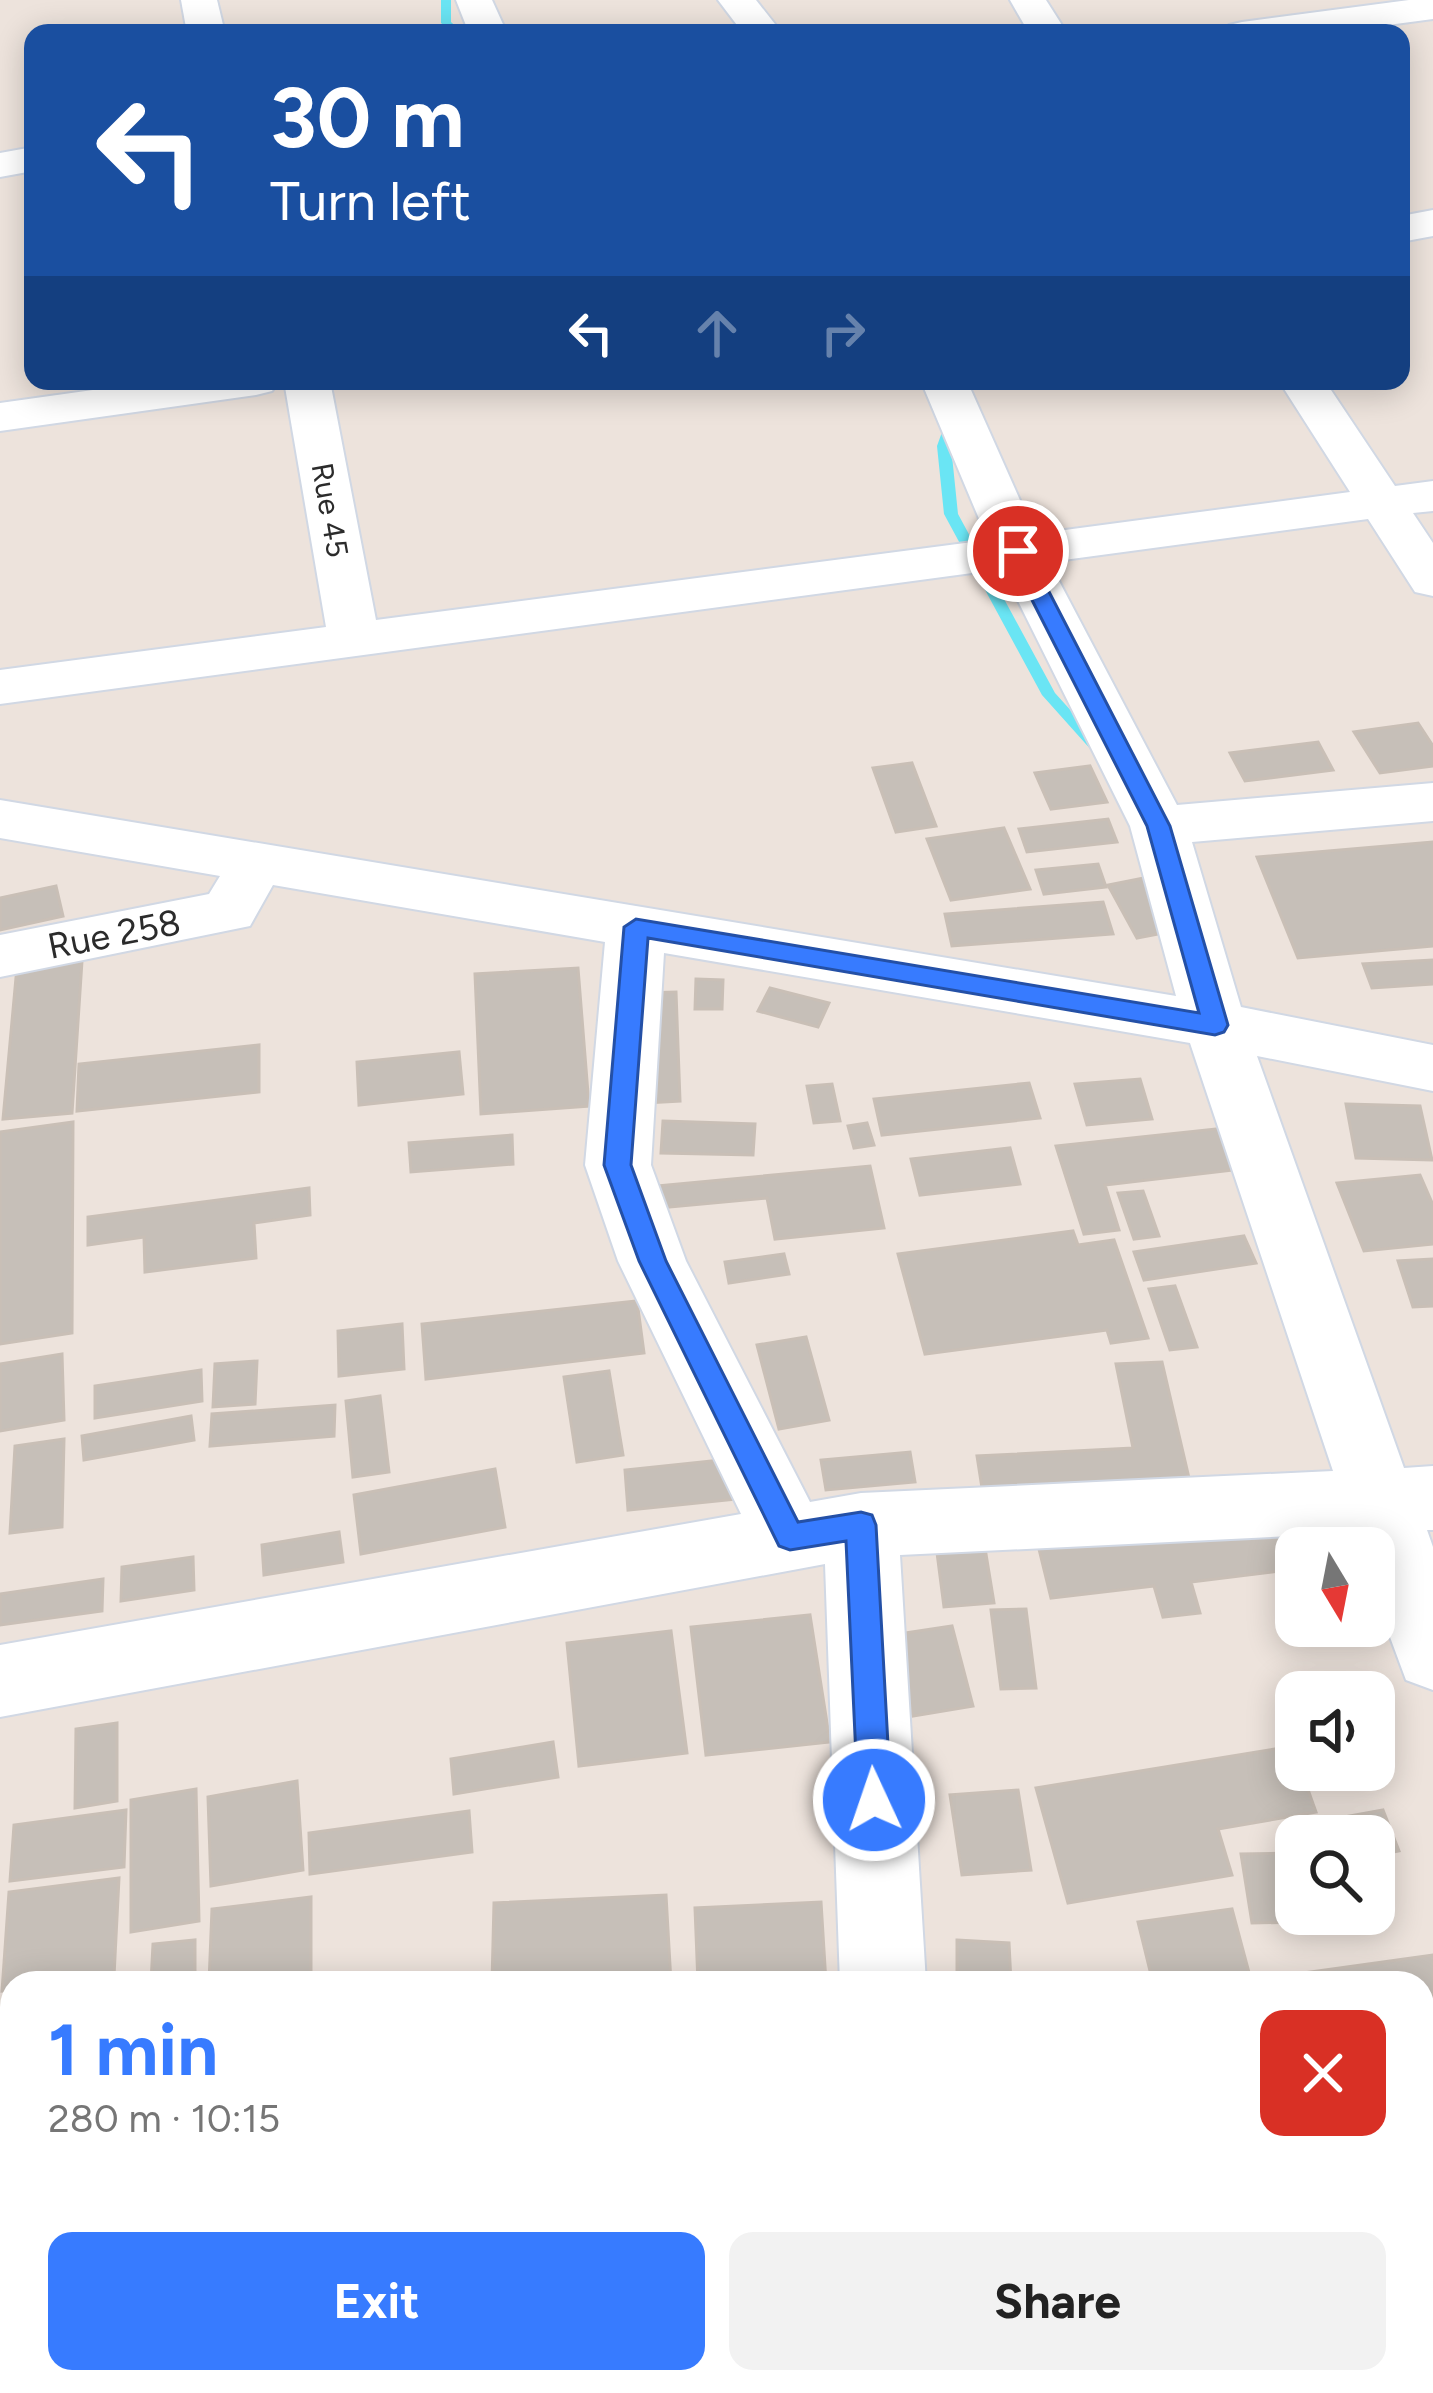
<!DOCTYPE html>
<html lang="en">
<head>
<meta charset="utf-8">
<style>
  body { margin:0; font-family:Figtree,sans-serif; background:#f2f2f2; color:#222; height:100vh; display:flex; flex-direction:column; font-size:45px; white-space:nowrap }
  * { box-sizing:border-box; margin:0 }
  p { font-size:39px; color:#767676 }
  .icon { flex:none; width:66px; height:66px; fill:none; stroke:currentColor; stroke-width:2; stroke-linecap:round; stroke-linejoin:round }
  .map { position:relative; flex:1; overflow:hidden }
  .details { position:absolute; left:0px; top:1971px; width:1434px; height:423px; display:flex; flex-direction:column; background:#fff; border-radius:36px 36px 0 0; box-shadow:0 6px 30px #0003 }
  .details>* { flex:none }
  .guide { position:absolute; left:24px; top:24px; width:1386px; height:366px; border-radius:24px; box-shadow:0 6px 30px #0003; background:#1a4fa0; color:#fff; overflow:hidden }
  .needle { width:78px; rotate:170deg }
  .controls { position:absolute; left:1275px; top:1527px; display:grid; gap:24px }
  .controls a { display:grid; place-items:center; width:120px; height:120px; border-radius:24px; background:#fff; box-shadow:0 6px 30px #0003; font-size:60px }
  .pin { position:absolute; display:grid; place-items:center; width:102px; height:102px; color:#fff; margin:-51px; border:6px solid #fff; border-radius:50%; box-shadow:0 3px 12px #0007 }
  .me { position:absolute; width:132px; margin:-66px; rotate:357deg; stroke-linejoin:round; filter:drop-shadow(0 0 9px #0008) }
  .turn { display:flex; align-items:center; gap:42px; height:252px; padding:0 48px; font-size:54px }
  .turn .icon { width:156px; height:156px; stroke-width:2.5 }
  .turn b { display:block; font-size:84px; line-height:102px }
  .lanes { display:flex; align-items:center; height:114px; padding:0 48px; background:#0003; justify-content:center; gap:60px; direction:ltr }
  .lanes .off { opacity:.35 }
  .round { display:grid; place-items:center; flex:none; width:126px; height:126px; border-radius:24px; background:#f2f2f2 }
  .overview { display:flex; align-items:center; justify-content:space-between; height:204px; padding:0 48px }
  h1 { font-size:72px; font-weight:700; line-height:90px; color:#377bff }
  .primary-button { display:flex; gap:24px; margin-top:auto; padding:24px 48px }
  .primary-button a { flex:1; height:138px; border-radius:24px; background:#377bff; color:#fff; font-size:48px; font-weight:700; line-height:138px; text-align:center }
  .primary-button a+a { background:#f2f2f2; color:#222 }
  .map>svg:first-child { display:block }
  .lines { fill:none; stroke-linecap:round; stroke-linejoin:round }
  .stream { fill:#6ae5f4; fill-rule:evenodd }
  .building { fill:#c6bfb8; stroke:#c9bfb6; stroke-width:3 }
  .minor-casing { stroke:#d1d8e4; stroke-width:4 }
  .minor { fill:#fff; fill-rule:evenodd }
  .route { fill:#377bff; stroke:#2450a6; stroke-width:3 }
  .labels { text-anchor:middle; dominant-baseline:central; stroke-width:9; stroke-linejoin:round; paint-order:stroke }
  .far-street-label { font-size:30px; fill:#2b2b2b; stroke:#fff }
  .street-label { font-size:36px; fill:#2b2b2b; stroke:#fff }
</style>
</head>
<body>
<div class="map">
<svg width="1433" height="2393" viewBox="0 0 1433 2393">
  <rect width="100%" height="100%" fill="#ede3dc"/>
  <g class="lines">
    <g class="stream">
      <polygon points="441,0 451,0 451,22 463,33 452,33 441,23"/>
      <polygon points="920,381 932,381 958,421 951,446 958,514 1055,693 1103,746 1103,752 1093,752 1042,695 944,514 937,446 946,421"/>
    </g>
  </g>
  <g class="building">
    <polygon points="1418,723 1433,746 1433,766 1380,773 1354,732"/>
    <polygon points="1318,742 1333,770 1245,781 1230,753"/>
    <polygon points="912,763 936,826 896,832 873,768"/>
    <polygon points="1090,766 1107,802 1051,809 1035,773"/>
    <polygon points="1108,819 1117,842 1027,852 1019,829"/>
    <polygon points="1004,828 1030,889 951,900 927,839"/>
    <polygon points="1433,842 1433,946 1298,958 1257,857"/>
    <polygon points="1098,864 1106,887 1044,894 1036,870"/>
    <polygon points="1144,878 1174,931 1137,938 1108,885"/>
    <polygon points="56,886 63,916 0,930 0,898"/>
    <polygon points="1103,902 1113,934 952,946 945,914"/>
    <polygon points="1433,960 1433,984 1372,988 1363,964"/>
    <polygon points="82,961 72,1113 3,1119 17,967"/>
    <polygon points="578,968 589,1106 481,1114 475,974"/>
    <polygon points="696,979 723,980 722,1009 695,1009"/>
    <polygon points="770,988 829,1003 818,1027 758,1011"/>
    <polygon points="676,992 680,1101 646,1103 643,993"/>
    <polygon points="259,1045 259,1092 77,1111 79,1064"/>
    <polygon points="459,1052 463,1094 359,1105 357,1062"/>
    <polygon points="1140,1079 1152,1119 1087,1125 1075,1084"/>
    <polygon points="1029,1083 1040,1118 882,1135 874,1099"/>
    <polygon points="832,1084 840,1121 814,1123 807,1086"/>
    <polygon points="1346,1104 1420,1106 1432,1160 1356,1158"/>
    <polygon points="663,1121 755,1124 753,1155 661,1153"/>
    <polygon points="73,1122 72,1333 0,1344 0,1132"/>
    <polygon points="867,1123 874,1145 854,1148 848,1126"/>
    <polygon points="1234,1127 1250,1168 1105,1185 1119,1230 1084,1234 1056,1146"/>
    <polygon points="512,1135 513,1164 411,1172 409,1143"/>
    <polygon points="1010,1148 1020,1184 920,1195 911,1159"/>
    <polygon points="870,1166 884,1228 775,1239 767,1198 660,1208 656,1186"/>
    <polygon points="1420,1175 1433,1205 1433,1244 1364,1251 1337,1183"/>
    <polygon points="309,1188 310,1215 254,1223 256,1258 145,1272 144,1237 88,1245 88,1217"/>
    <polygon points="1143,1191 1159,1236 1134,1239 1118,1193"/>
    <polygon points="1073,1231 1078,1245 1114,1240 1148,1338 1111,1343 1107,1330 925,1354 898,1254"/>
    <polygon points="1244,1236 1256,1263 1144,1280 1134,1252"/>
    <polygon points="784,1254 789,1274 729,1283 725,1262"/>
    <polygon points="1433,1259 1433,1306 1413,1307 1398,1261"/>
    <polygon points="1175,1286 1197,1347 1170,1350 1149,1289"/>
    <polygon points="637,1301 644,1353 426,1379 422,1324"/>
    <polygon points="402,1324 404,1369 339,1376 338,1331"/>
    <polygon points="806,1337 829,1420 779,1429 757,1345"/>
    <polygon points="62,1354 64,1420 0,1431 0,1364"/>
    <polygon points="257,1361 255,1404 213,1407 215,1364"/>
    <polygon points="1162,1362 1189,1478 982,1488 977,1456 1133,1448 1116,1364"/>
    <polygon points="201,1370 202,1401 95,1418 95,1386"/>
    <polygon points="609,1371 623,1455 577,1462 564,1377"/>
    <polygon points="380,1396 389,1472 353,1477 346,1401"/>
    <polygon points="335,1405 334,1436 210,1446 212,1414"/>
    <polygon points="191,1416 194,1440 84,1460 82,1436"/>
    <polygon points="64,1439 62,1527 10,1533 15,1446"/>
    <polygon points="910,1452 915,1482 826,1490 821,1460"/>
    <polygon points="741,1458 747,1498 628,1510 625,1470"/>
    <polygon points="495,1469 505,1527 361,1554 354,1495"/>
    <polygon points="1289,1519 1299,1548 1296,1569 1191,1582 1200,1613 1163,1617 1154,1586 1051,1598 1039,1549"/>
    <polygon points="339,1532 343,1562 264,1575 262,1545"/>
    <polygon points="984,1542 994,1603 944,1607 936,1545"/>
    <polygon points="193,1557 194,1590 121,1601 122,1567"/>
    <polygon points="103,1579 102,1611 0,1625 0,1594"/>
    <polygon points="1026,1609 1036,1688 1001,1689 991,1610"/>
    <polygon points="810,1615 830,1742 706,1755 691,1627"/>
    <polygon points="952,1626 973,1706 913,1716 892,1635"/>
    <polygon points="671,1631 687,1753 579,1766 567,1643"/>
    <polygon points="117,1723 117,1801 75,1808 76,1729"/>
    <polygon points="553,1742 558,1777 454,1794 451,1759"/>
    <polygon points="1293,1746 1296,1770 1301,1770 1316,1812 1218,1829 1232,1875 1068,1903 1036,1788"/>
    <polygon points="297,1781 303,1870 211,1886 208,1797"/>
    <polygon points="196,1789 199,1921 131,1932 131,1800"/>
    <polygon points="1018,1790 1031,1870 962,1875 950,1795"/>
    <polygon points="126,1810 124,1867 10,1881 14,1825"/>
    <polygon points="1383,1810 1399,1851 1374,1856 1374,1836 1298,1836 1295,1826"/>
    <polygon points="469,1811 472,1852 310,1874 309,1833"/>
    <polygon points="1291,1853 1296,1914 1302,1914 1304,1922 1252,1923 1241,1854"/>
    <polygon points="119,1878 114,1976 12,1983 12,1990 2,1991 9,1892"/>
    <polygon points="666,1895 671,1983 492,1983 494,1903"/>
    <polygon points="311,1897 311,1983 209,1983 212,1909"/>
    <polygon points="821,1902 826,1983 698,1983 695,1908"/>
    <polygon points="1232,1909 1251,1980 1153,1983 1138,1922"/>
    <polygon points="195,1940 195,1983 151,1983 153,1944"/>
    <polygon points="957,1940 1009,1943 1011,1983 957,1981"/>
    <polygon points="1433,1955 1433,2073 1422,2074 1422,1983 1291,1983 1289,1975"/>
    <polygon points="12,2065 12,2138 0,2140 0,2067"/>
    <polygon points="1433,2097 1433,2161 1422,2162 1422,2098"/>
    <polygon points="0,2375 12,2375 12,2382 59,2382 57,2393 0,2393"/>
    <polygon points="292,2382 369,2382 369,2385 292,2393"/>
    <polygon points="554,2382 738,2382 738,2393 553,2393"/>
    <polygon points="1010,2382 1077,2382 1078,2393 1011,2393"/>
    <polygon points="1090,2382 1194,2382 1196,2393 1091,2393"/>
    <polygon points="1210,2382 1287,2382 1289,2393 1211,2393"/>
    <polygon points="396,2386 520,2389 519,2393 395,2393"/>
  </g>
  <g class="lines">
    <defs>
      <g id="minor">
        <polygon points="181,0 217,0 225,33 187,33"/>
        <polygon points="456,0 492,0 507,33 469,33"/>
        <polygon points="718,0 756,0 782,33 743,33"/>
        <polygon points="1010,0 1046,0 1067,33 1029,33"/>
        <polygon points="1409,0 1433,0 1433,19 1328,33 1223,33 1229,25 1242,22"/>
        <polygon points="33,147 33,171 0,177 0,153"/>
        <polygon points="1433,210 1433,236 1401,242 1401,216"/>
        <polygon points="157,381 279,381 272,391 256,395 0,431 0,403"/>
        <path d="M 284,381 L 330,381 L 376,620 L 988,540 L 921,381 L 967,381 L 1035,534 L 1350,492 L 1279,381 L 1325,381 L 1395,486 L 1433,481 L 1433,511 L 1413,513 L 1433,543 L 1433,596 L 1415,592 L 1368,519 L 1049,562 L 1177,805 L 1433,783 L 1433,821 L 1192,842 L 1241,1007 L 1433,1045 L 1433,1091 L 1257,1056 L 1404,1468 L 1433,1466 L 1433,1530 L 1427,1530 L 1433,1547 L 1433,1690 L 1406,1680 L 1374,1594 L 1374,1548 L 1359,1548 L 1354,1533 L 900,1555 L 926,1983 L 840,1983 L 825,1564 L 0,1717 L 0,1645 L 741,1514 L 618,1261 L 585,1165 L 605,942 L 273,885 L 250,926 L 0,977 L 0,935 L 209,894 L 220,876 L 0,838 L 0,800 L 1176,996 L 1130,826 L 1002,569 L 0,704 L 0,670 L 326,627 ZM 664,953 L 1190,1043 L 1333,1471 L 861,1493 L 810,1502 L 686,1261 L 651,1165 Z"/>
        <rect x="0" y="2172" width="12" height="90"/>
        <polygon points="827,2382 921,2382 921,2393 825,2393"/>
      </g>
    </defs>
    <use href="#minor" class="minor-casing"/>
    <use href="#minor" class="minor"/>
  </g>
  <polygon class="route" points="1018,545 1028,551 1170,826 1228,1025 1224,1032 1215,1035 648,938 631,1165 666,1261 798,1522 861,1512 872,1515 876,1525 891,1800 886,1811 874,1816 863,1811 858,1800 846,1541 790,1550 779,1546 639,1261 604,1165 624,927 636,919 1199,1013 1147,826 1007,551"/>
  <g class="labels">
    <g class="far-street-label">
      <text transform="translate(330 510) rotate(80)">Rue 45</text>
    </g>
    <g class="street-label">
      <text transform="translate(114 934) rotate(-11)">Rue 258</text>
    </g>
  </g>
</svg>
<div class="controls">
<a><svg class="needle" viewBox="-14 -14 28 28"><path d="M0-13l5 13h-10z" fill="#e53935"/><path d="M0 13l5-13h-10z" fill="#767676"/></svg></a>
<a><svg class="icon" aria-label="sound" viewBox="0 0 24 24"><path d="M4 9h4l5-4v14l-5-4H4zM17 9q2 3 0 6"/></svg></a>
<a><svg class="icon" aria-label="search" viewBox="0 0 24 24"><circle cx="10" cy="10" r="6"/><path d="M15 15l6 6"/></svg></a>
</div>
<div class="pin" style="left:1018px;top:551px;background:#d93025"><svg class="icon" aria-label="arrive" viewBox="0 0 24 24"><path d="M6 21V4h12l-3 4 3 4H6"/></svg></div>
<svg class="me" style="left:874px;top:1800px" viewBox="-20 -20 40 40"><circle r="17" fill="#377bff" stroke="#fff" stroke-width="3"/><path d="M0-11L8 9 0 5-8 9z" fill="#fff"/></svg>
<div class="guide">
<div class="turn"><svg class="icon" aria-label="left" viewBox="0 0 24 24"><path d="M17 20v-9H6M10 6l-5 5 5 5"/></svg><div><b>30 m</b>Turn left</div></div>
<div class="lanes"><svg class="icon" aria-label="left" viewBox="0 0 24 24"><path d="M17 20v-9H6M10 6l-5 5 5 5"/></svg><svg class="icon off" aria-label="ahead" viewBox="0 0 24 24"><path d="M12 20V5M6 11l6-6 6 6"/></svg><svg class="icon off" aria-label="right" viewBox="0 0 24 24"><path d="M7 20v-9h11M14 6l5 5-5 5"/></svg></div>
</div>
<section class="details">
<div class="overview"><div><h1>1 min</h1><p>280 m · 10:15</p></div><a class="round" style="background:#d93025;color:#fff"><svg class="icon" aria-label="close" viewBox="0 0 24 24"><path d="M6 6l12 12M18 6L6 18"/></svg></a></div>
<div class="primary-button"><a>Exit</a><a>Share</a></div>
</section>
</div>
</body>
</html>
